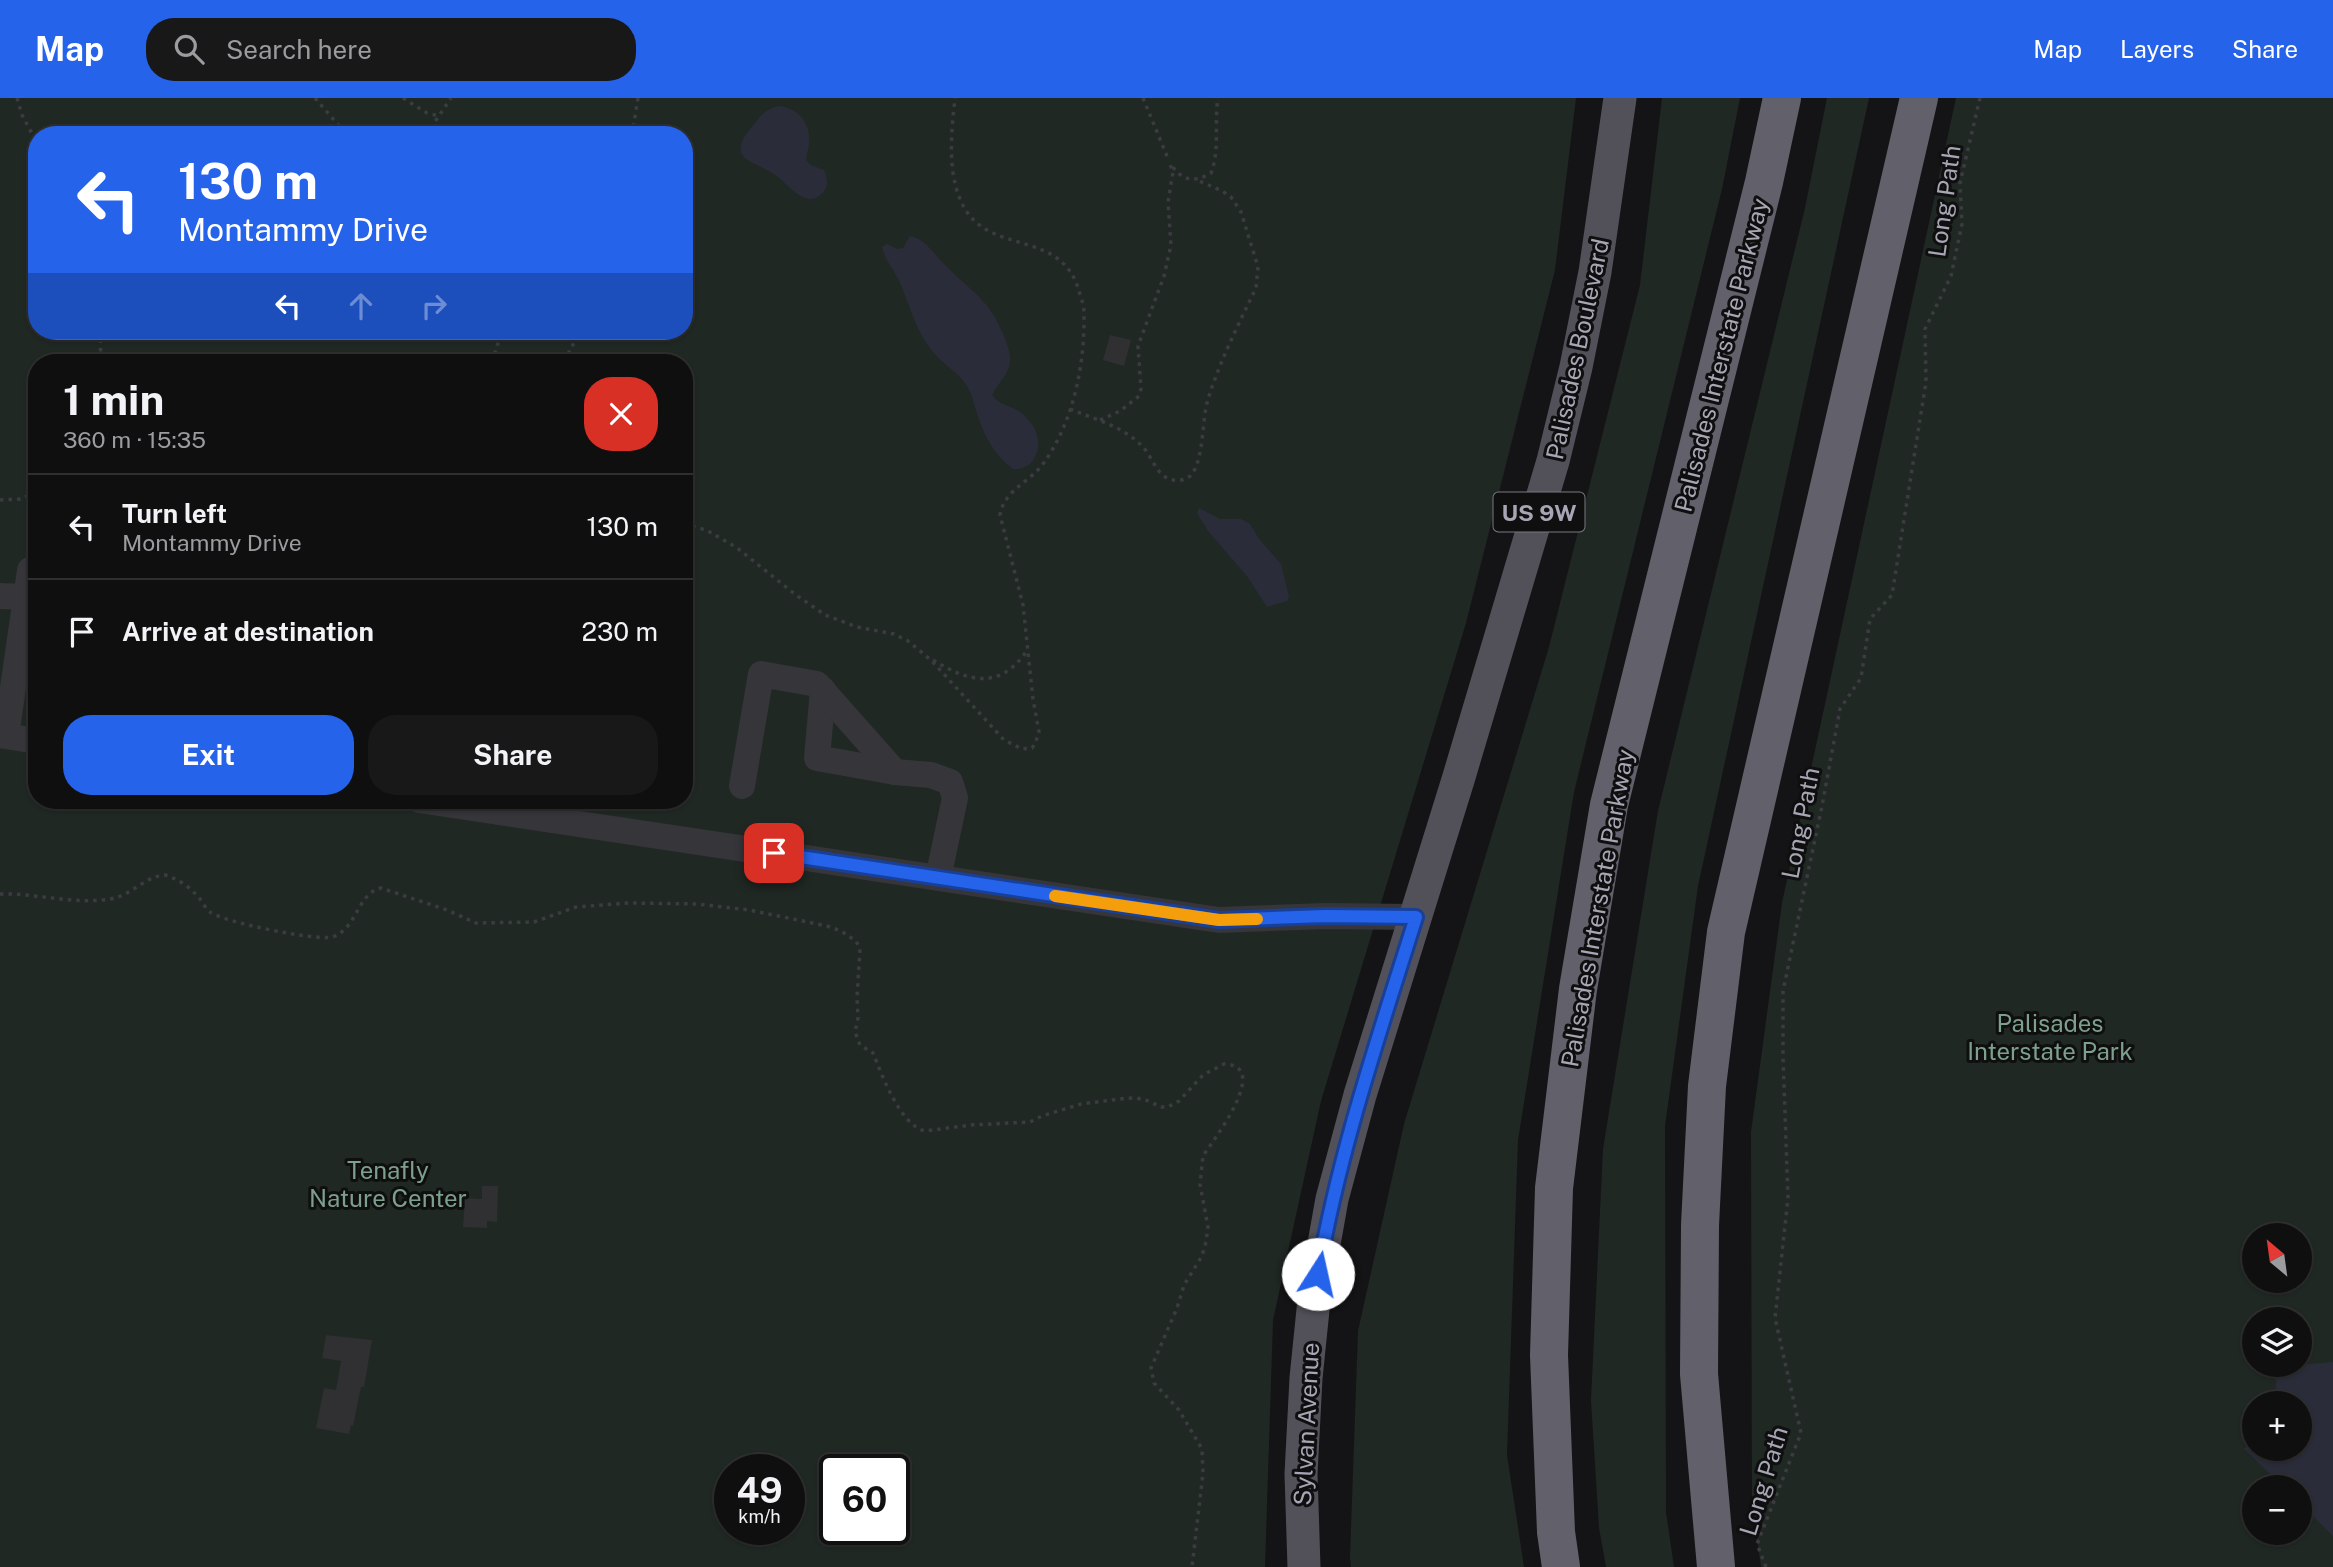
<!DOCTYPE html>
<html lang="en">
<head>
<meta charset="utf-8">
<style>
  body { margin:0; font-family:"Public Sans",sans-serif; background:#181819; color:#f1f3f6; height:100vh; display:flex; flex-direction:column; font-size:26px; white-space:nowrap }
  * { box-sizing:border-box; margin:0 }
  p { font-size:23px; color:#9b9c9f }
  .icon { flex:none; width:38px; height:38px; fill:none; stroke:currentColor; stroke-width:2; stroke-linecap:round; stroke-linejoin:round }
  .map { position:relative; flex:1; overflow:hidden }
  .sheet { position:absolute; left:28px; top:256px; width:665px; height:455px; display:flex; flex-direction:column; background:#0f0f10; border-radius:28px; box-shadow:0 2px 5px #0004,0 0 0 2px #2f2f30 }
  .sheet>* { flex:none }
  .hud { position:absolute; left:28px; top:28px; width:665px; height:214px; border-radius:28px; box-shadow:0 2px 5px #0004,0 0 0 2px #2f2f30; background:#2563eb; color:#fff; overflow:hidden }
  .needle { width:46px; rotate:331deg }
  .buttons { position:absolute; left:2242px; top:1125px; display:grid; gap:14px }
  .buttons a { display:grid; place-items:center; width:70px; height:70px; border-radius:50%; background:#0f0f10; box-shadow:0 2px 5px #0004,0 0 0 2px #2f2f30; font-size:35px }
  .speed { position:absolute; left:714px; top:1356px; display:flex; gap:14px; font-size:35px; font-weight:700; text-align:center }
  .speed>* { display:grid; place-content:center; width:91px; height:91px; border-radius:50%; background:#0f0f10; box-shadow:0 2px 5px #0004,0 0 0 2px #2f2f30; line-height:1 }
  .speed small { font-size:18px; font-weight:400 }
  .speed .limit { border:4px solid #111; border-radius:10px; background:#fff; color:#111 }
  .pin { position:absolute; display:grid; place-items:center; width:60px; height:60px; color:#fff; margin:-30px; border-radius:14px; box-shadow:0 4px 10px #0006 }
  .me { position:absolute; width:77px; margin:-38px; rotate:10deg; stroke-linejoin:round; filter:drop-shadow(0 0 5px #0008) }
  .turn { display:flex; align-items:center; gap:24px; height:147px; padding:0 35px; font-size:32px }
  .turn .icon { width:91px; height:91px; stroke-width:2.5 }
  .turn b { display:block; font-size:49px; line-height:60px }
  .lanes { display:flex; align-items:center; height:66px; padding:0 35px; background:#0003; justify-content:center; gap:35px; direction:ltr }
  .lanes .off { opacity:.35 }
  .round { display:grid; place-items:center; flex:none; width:74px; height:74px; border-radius:28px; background:#181819 }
  .head { display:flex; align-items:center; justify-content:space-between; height:119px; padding:0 35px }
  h1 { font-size:42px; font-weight:700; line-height:52px }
  .button { display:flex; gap:14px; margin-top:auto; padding:14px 35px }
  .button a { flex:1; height:80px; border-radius:28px; background:#2563eb; color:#fff; font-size:28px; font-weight:700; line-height:80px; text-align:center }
  .button a+a { background:#181819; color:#f1f3f6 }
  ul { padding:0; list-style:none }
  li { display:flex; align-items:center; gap:21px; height:105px; padding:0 35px; border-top:2px solid #2f2f30 }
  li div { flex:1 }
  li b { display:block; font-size:26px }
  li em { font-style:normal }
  header { display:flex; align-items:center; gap:42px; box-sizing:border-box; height:98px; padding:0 35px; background:#2563eb; color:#fff }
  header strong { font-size:33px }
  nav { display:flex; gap:38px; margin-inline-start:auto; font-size:24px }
  .search { width:490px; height:63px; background:#181819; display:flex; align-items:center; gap:18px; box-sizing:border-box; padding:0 24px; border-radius:28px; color:#9b9c9f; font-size:26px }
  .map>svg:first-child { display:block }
  .green { fill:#202824; fill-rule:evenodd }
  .water { fill:#2a2d39 }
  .building { fill:#302f31 }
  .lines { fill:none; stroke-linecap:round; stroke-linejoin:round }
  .path { stroke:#3c3b41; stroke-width:3.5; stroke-dasharray:3.5 5; stroke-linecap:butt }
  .minor { stroke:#36353a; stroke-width:26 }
  .major { stroke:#525159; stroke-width:33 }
  .highway { stroke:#62616b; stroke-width:38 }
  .route-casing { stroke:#184099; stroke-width:18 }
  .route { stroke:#2563eb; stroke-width:12 }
  .slow { stroke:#f59e0b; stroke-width:12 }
  .labels { text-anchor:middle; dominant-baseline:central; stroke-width:6; stroke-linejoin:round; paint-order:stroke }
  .shield { fill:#0f0f10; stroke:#797984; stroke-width:2 }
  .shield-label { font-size:23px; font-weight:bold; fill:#a7a6b5 }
  .street-label { font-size:24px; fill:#a7a6b5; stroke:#0f0f10 }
  .park-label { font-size:24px; fill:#7da08d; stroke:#0f0f10 }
</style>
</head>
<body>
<header>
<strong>Map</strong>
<div class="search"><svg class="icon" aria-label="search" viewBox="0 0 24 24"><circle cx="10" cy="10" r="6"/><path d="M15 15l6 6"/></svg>Search here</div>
<nav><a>Map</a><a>Layers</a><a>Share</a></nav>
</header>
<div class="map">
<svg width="2333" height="1469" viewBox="0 0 2333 1469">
  <rect width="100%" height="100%" fill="#141416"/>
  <g class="green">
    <path d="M 0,0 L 1576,0 L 1555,172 L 1466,525 L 1321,1003 L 1273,1222 L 1265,1469 L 0,1469 ZM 37,37 L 684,37 L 684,233 L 37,233 ZM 37,264 L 684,264 L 684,702 L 37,702 ZM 730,1372 L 789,1372 L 789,1432 L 730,1432 ZM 835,1372 L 894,1372 L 894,1432 L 835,1432 Z"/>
    <polygon points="1662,0 1740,0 1722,91 1574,694 1518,1042 1507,1357 1524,1469 1351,1469 1350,1459 1358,1233 1404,1026 1549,549 1640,187"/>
    <polygon points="1827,0 1869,0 1698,788 1665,1028 1666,1414 1674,1469 1606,1469 1599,1430 1591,1302 1603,1051 1658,713 1805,110"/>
    <path d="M 1956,0 L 2333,0 L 2333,1469 L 1761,1469 L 1752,1404 L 1751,1034 L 1782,805 ZM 2254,1138 L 2300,1138 L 2300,1183 L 2254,1183 ZM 2254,1222 L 2300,1222 L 2300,1267 L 2254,1267 ZM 2254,1306 L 2300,1306 L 2300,1351 L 2254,1351 ZM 2254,1390 L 2300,1390 L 2300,1435 L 2254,1435 Z"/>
  </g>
  <g class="water">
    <path d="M 779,8 C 798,10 811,25 809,45 C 809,51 806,56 806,62 L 811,67 L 824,72 C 827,79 829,86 824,93 C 807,115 788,85 774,76 C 755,63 725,62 750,31 C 760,20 762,12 779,8 Z"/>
    <path d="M 910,138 C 925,140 936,159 947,169 C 974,196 988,200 1004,238 C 1007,246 1011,256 1010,264 C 1009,275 997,287 992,297 C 998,307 1010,307 1020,314 C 1035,325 1045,345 1033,362 C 1028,369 1022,371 1013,371 C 996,359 984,338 978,318 C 974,308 973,297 967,288 C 959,274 943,267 933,254 C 916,233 911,211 901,187 C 896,174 885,163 882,149 L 887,146 L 897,151 L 903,150 Z"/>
    <polygon points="1199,410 1220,421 1241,421 1250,426 1259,441 1281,466 1289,499 1287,503 1267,509 1247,478 1208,433 1197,415"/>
    <polygon points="2333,1264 2333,1438 2300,1405 2300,1390 2284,1389 2244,1351 2254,1337 2254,1351 2300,1351 2300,1306 2275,1305 2277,1269"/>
  </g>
  <g class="building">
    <polygon points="1110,237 1131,242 1124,268 1103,262"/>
    <polygon points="482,1088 498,1088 497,1124 487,1123 487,1130 463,1129 465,1100 482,1101"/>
    <polygon points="326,1237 372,1242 364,1289 361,1289 353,1328 351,1327 349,1336 316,1330 324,1290 336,1292 341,1263 322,1260"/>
  </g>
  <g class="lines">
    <g class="path">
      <polyline points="17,0 22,17 37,45"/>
      <polyline points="315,0 347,37"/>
      <polyline points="403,0 427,15 439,18"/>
      <polyline points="1143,0 1169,63"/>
      <polyline points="426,37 451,0"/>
      <polyline points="632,37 638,0"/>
      <path d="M 1173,69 C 1184,84 1196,84 1211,75 C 1220,52 1214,25 1218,0"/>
      <polyline points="100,233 101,264"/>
      <polyline points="492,264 502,233"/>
      <polyline points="566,264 570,251 582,233"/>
      <path d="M 1070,311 C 1094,321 1122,328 1141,347 C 1151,356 1155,374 1167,380 C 1175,384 1187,383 1192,376 C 1205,357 1201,321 1209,298 C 1221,261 1239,225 1256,190 L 1258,169 L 1241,114 L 1231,99 L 1222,93 L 1197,82"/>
      <polyline points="1100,322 1120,313 1139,298 1141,291 1138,248 1164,178 1171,147 1168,104 1173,74 1169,64"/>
      <polyline points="0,402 20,401 37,394"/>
      <path d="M 684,426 L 706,432 L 736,449 L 796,497 L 825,517 L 857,529 L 894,536 L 908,543 L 931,562 L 1004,642 L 1022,651 L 1032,650 L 1035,646 L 1039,634 L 1033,601 L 1023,507 L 1000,417 C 1004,392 1030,384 1043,366 C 1074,323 1085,266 1084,214 C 1084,207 1081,200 1079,193 C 1062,133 996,156 967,114 C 946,83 951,36 955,0"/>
      <path d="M 933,562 C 970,585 1001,592 1028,551"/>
      <path d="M 0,796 C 36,795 74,807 110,801 C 131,798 145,778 165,777 C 179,781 191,790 200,801 C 203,805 206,811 210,814 C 222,824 317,843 332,839 C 357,832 357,795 381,790 L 447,812 L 476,825 L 534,824 L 576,809 L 629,805 L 697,806 L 749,812 L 827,828 L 841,833 L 856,843 L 860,851 L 857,899 L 858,920 L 855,934 L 860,947 L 873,955 C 882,977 900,1027 925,1033 L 971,1027 L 1030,1024 L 1042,1018 L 1081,1006 L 1128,1000 L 1144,1001 L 1161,1009 L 1168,1009 L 1179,1003 L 1203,977 L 1224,966 C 1272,967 1214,1041 1203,1058 L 1200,1086 L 1208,1129 L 1206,1144 L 1202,1158 L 1184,1187 L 1177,1210 L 1151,1270 L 1154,1285 L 1179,1312 L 1202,1351 L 1203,1375 L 1192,1469"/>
      <polyline points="1766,1469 1757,1446 1801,1335 1775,1220 1788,1100 1783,959 1783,893 1822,708 1840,611 1861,580 1870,521 1892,497 1926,284 1925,231 1951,178 1962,126 1960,85 1980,0"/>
    </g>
    <g class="minor">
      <polyline points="0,498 26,499"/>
      <polyline points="823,592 817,660 895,674"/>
      <polyline points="0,637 37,643"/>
      <polyline points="6,638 30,472 37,472"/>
      <polyline points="742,688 761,576 817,586 895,674 931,677 950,684 955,700 938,780"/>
      <polyline points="419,702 1219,822 1325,818 1416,819"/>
    </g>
    <polyline class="major" points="1304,1469 1301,1376 1306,1280 1314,1202 1332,1101 1360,997 1458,682 1553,363 1576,269 1595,174 1620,0"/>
    <g class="highway">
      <polyline points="1561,1469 1556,1434 1549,1257 1554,1090 1578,891 1609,707 1764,84 1782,0"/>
      <polyline points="1716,1469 1699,1276 1700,1127 1707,988 1726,834 1919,0"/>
    </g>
  </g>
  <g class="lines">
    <defs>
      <path id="route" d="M 774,755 L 1219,822 L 1325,818 L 1416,819 C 1379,937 1339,1054 1318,1176"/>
    </defs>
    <use href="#route" class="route-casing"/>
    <use href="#route" class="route"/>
    <polyline class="slow" points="1055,798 1219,822 1257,821"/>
  </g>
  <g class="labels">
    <rect class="shield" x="1493.5" y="394.5" width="91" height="39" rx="5"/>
    <g class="shield-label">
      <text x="1539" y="414">US 9W</text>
    </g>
    <g class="street-label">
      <text transform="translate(1944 103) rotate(-82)">Long Path</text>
      <text transform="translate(1577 251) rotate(-78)">Palisades Boulevard</text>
      <text transform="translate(1721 257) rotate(-76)">Palisades Interstate Parkway</text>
      <text transform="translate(1800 725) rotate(-79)">Long Path</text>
      <text transform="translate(1597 810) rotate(-80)">Palisades Interstate Parkway</text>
      <text transform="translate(1306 1326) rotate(-87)">Sylvan Avenue</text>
      <text transform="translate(1763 1383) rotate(-73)">Long Path</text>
    </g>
    <g class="park-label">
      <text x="2050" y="925">Palisades<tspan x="2050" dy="28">Interstate Park</tspan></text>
      <text x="388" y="1072">Tenafly<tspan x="388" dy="28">Nature Center</tspan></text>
    </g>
  </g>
</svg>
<div class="buttons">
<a><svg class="needle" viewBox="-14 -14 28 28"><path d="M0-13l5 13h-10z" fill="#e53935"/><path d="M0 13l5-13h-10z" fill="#9b9c9f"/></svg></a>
<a><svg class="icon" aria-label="layers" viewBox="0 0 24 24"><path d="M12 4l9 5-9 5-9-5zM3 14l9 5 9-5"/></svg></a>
<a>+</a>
<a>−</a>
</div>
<div class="speed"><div>49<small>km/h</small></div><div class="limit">60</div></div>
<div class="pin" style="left:774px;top:755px;background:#d93025"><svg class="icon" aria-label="arrive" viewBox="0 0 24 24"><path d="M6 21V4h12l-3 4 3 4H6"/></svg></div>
<svg class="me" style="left:1318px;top:1176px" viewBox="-20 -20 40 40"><circle r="19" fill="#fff"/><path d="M0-13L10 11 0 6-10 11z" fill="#2563eb"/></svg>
<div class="hud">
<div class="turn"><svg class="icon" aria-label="left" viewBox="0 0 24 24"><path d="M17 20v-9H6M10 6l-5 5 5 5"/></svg><div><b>130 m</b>Montammy Drive</div></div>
<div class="lanes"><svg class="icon" aria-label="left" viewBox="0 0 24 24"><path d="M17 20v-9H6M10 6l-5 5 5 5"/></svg><svg class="icon off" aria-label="ahead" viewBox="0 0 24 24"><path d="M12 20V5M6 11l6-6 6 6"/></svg><svg class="icon off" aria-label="right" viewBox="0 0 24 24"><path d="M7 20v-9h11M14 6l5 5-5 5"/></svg></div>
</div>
<section class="sheet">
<div class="head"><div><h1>1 min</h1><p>360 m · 15:35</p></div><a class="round" style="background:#d93025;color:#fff"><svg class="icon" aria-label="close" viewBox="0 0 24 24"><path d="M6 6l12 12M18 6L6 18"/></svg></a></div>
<ul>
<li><svg class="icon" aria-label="left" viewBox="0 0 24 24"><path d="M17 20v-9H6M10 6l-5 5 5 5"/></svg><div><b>Turn left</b><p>Montammy Drive</p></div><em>130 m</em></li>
<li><svg class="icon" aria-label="arrive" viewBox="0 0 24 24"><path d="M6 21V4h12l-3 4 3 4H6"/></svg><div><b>Arrive at destination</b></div><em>230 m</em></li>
</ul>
<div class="button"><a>Exit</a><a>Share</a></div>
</section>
</div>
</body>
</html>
